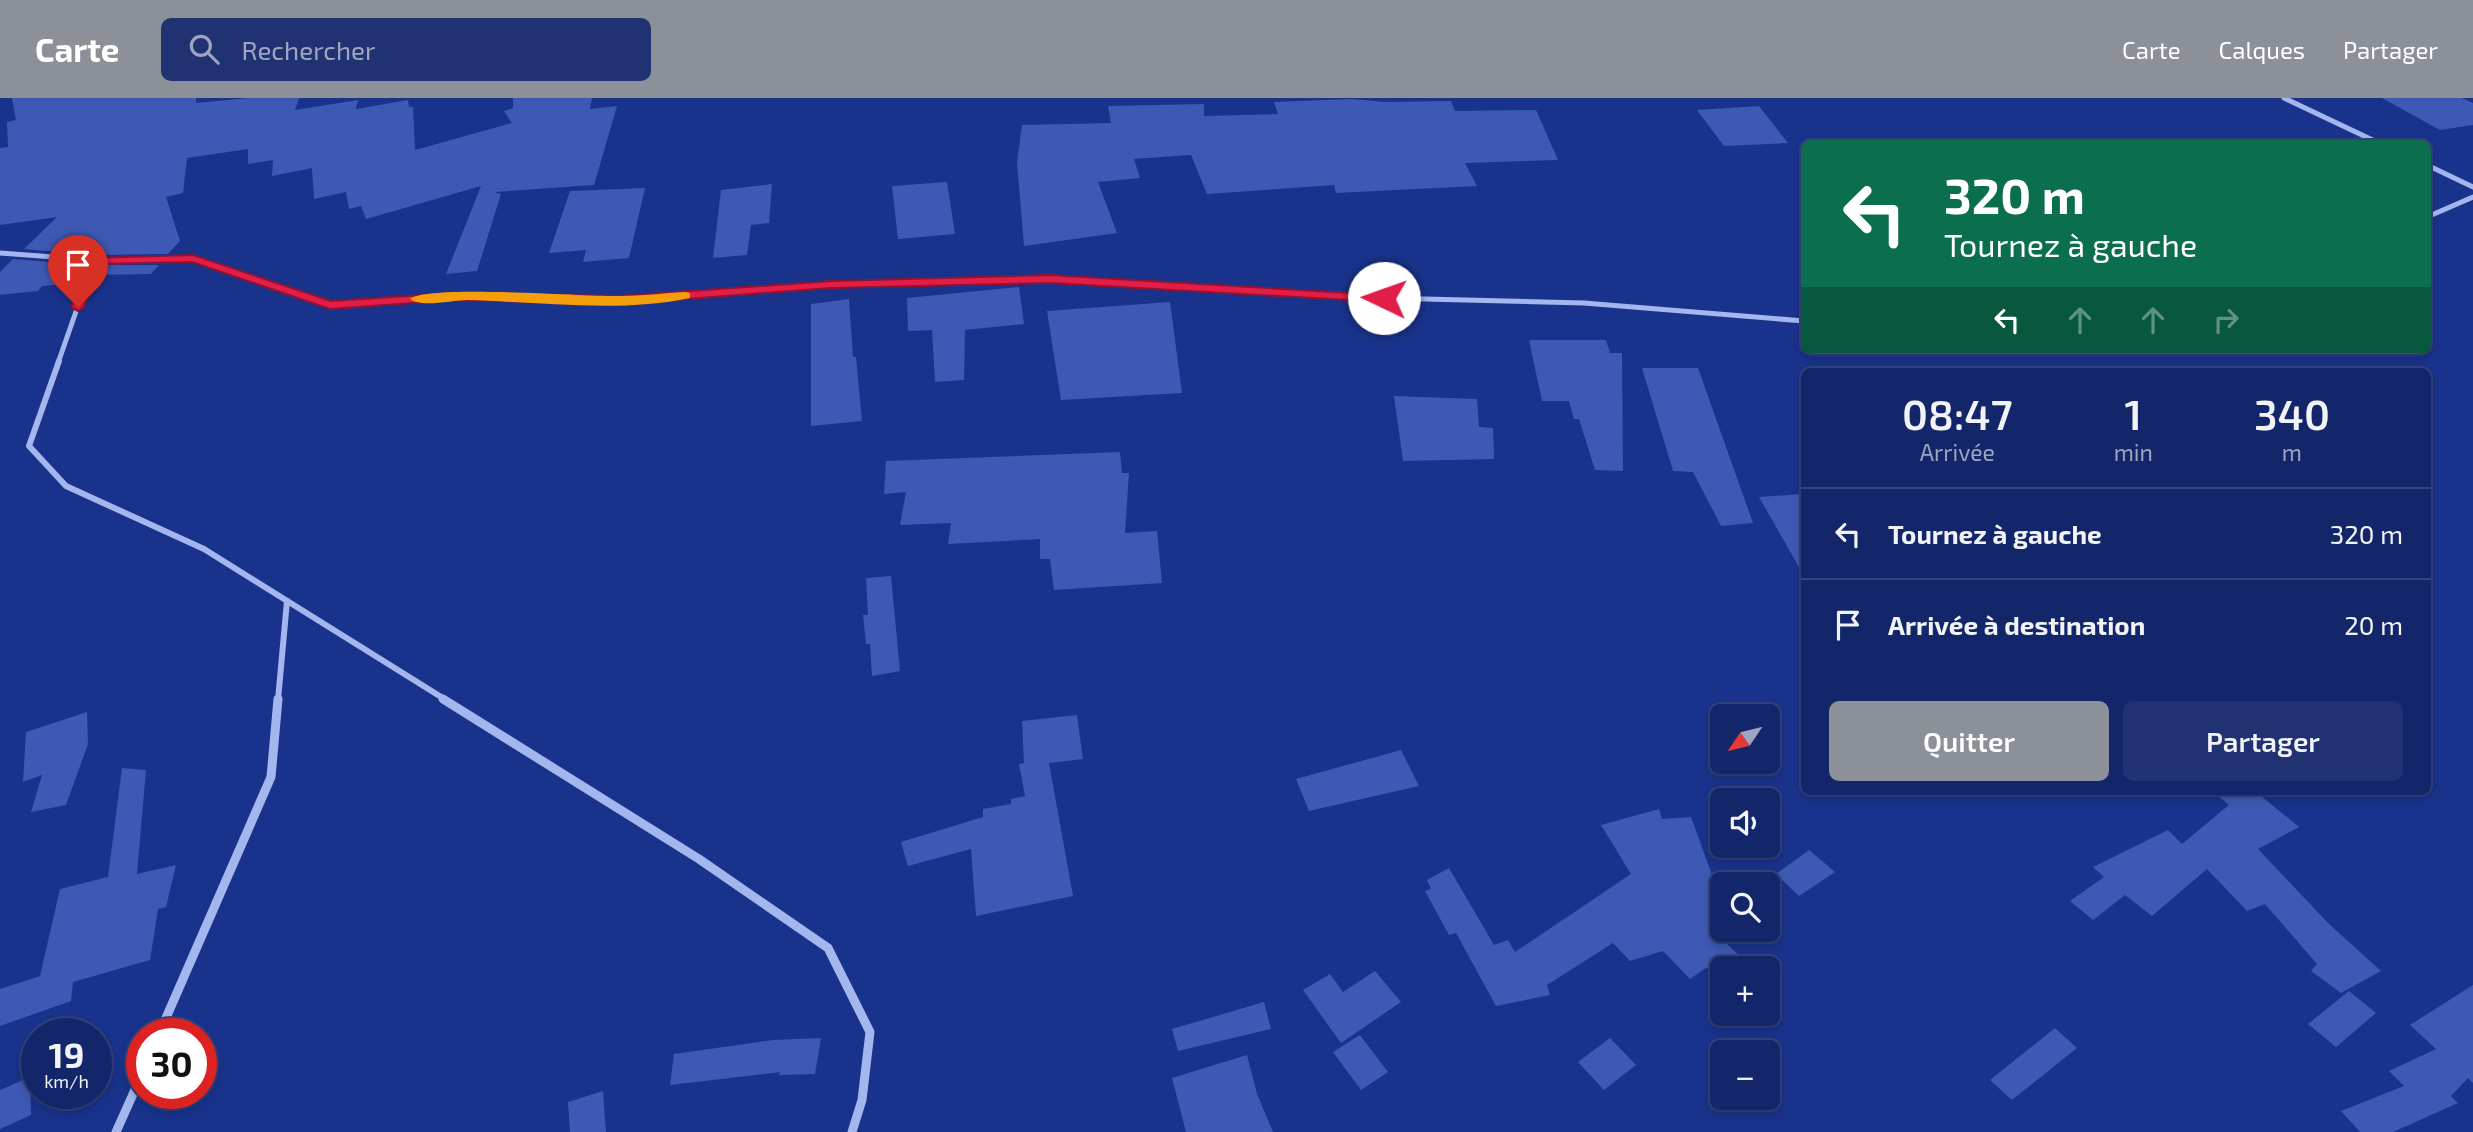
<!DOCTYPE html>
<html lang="fr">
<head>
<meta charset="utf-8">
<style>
  body { margin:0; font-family:"Exo 2",sans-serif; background:#203271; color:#f1f3f6; height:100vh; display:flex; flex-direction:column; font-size:26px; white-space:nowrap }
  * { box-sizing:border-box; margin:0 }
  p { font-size:23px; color:#9da5c0 }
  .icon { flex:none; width:38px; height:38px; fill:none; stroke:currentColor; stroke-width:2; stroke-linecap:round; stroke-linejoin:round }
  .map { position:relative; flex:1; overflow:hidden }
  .details { position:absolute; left:1801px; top:270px; width:630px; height:427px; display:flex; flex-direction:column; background:#132669; border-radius:10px; box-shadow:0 4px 10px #0003,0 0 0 2px #32437d }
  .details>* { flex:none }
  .top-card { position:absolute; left:1801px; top:42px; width:630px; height:214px; border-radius:10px; box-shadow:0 4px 10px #0003,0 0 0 2px #32437d; background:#0b6e4f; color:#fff; overflow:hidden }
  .needle { width:46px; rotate:235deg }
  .fabs { position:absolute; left:1710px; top:606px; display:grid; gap:14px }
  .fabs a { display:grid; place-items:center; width:70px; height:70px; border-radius:10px; background:#132669; box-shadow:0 4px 10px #0003,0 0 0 2px #32437d; font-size:35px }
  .speed { position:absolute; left:21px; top:920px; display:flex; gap:14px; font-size:35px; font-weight:700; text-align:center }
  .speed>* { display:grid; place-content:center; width:91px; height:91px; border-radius:50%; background:#132669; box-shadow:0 4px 10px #0003,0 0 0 2px #32437d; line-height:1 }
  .speed small { font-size:18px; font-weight:400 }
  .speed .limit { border:10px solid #d22; background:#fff; color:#111 }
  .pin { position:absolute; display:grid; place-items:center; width:60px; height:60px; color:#fff; margin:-72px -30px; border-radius:50% 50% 50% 0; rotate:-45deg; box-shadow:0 0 7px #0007 }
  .pin .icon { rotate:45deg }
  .me { position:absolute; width:77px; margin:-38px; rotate:273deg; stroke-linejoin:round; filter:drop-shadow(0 0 5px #0008) }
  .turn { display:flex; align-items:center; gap:24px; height:147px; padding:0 28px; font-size:32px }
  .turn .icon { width:91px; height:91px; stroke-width:2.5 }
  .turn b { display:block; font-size:49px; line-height:60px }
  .lanes { display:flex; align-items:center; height:66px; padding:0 28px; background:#0003; justify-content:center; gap:35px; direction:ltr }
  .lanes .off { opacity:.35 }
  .eta { display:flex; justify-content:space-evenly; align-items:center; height:119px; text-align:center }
  .eta b { font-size:42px; font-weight:600; line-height:49px }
  .button { display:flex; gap:14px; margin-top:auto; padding:14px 28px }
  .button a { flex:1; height:80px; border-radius:10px; background:#8c9099; color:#fff; font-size:28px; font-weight:600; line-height:80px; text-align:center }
  .button a+a { background:#203271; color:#f1f3f6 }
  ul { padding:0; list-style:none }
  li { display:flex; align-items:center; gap:21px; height:91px; padding:0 28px; border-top:2px solid #32437d }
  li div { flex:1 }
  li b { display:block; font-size:26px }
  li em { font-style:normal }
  header { display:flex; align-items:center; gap:42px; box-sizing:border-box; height:98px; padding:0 35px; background:#8c9099; color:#fff }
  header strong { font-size:33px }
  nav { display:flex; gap:38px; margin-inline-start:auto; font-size:24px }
  .search { width:490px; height:63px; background:#203271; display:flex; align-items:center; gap:18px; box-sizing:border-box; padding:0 24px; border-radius:10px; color:#9da5c0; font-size:26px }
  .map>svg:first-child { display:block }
  .building { fill:#3e59b3 }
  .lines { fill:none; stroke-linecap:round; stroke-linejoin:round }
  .minor-far2 { stroke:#a4b6ee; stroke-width:5 }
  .minor-far1 { stroke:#a4b6ee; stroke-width:6 }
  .minor { stroke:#a4b6ee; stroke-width:9 }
  .route { fill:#e11d48; stroke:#92132f; stroke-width:2 }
  .slow { fill:#f59e0b }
</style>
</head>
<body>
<header>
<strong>Carte</strong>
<div class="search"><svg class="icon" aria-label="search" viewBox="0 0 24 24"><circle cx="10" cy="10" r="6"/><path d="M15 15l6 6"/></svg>Rechercher</div>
<nav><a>Carte</a><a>Calques</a><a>Partager</a></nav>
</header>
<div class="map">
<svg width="2473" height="1034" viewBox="0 0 2473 1034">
  <rect width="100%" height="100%" fill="#19338c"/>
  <g class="building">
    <polygon points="12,0 196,0 196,5 249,0 299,0 295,12 358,2 356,11 408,2 409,9 413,9 415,52 512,25 504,13 513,10 513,0 592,0 590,11 617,8 594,87 494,94 501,96 477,173 446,176 481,88 366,121 361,108 349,111 346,94 314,101 312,70 272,78 273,62 248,66 248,51 187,60 183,95 166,99 180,143 168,156 94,157 24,151 57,119 0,127 0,50 8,49 7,24 16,22"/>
    <polygon points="2382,0 2462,0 2473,5 2473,27 2440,32"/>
    <polygon points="1352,1 1385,4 1451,3 1455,13 1536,12 1558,62 1465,65 1477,88 1336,95 1334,87 1207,96 1191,57 1134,61 1140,80 1098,84 1117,135 1024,148 1017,65 1022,27 1111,25 1108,8 1204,6 1204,18 1278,16 1274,4"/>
    <polygon points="1759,8 1788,45 1724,48 1697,12"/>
    <polygon points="947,84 955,136 898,141 892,88"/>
    <polygon points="772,86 769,125 751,127 747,157 713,160 721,92"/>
    <polygon points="645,90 629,160 583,164 586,152 549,155 570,93"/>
    <polygon points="13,161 87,167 83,177 62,178 55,187 42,188 38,193 0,197 0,174"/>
    <polygon points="98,167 159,167 151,176 94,177"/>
    <polygon points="1019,189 1024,226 965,232 964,282 935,284 932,232 908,233 907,200"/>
    <polygon points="849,201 853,259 856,259 862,323 811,328 811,206"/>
    <polygon points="1170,204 1182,295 1061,302 1047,213"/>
    <polygon points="1529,242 1606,242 1610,255 1622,255 1623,373 1595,372 1579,321 1574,321 1569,303 1542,303"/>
    <polygon points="1642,270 1698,270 1753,425 1721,428 1693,374 1673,373"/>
    <polygon points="1394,298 1477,301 1479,329 1493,330 1494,361 1403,363"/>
    <polygon points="1120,354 1122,375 1129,375 1125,435 1157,433 1162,485 1054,492 1050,461 1040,461 1040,441 948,446 951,425 900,427 906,394 884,396 886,363"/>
    <polygon points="1804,396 1804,478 1759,399"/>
    <polygon points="891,478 900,573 872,578 870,546 866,546 863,517 868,517 866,480"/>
    <polygon points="87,614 88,646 66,707 31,714 42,677 23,684 26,634"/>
    <polygon points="1077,617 1083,661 1049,665 1073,798 976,818 971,751 908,768 901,744 983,719 983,711 1011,706 1011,701 1025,698 1019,666 1024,665 1022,623"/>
    <polygon points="1401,652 1419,688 1309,713 1296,681"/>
    <polygon points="122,670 146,672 137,776 176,767 166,809 158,811 150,862 73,884 71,903 0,928 0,891 40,878 60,791 108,779"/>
    <polygon points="2212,693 2255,693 2299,729 2258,751 2329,826 2381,873 2341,895 2311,873 2317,866 2265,806 2247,813 2207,771 2152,818 2125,797 2093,822 2070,803 2104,779 2093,769 2168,732 2182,746 2229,707"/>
    <polygon points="1659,711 1662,721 1691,719 1712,777 1726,774 1736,786 1722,786 1722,831 1748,831 1726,845 1752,870 1706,870 1690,881 1663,853 1630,863 1613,845 1547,887 1550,897 1496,908 1456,835 1449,837 1425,793 1431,791 1427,782 1449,770 1494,847 1508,842 1515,854 1631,776 1601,727"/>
    <polygon points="1809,752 1835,774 1799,798 1776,776"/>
    <polygon points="1375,873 1401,904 1341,945 1303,892 1330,876 1343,894"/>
    <polygon points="2473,887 2473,985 2468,980 2451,998 2458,1005 2393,1034 2360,1034 2341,1013 2404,988 2389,973 2436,951 2410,927"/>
    <polygon points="2349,893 2376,915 2336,949 2308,926"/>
    <polygon points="1264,904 1271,931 1178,953 1172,931"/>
    <polygon points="2055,930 2077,950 2012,1002 1990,982"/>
    <polygon points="1360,937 1388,974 1361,992 1333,954"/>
    <polygon points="821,940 815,976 779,977 780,974 670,987 674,956 773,942"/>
    <polygon points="1610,940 1636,967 1604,992 1578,964"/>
    <polygon points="1247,957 1257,996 1273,1034 1186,1034 1172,980"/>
    <polygon points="30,979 31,1017 0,1031 0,992"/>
    <polygon points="603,993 606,1034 570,1034 568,1004"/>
  </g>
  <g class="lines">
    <g class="minor-far2">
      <polyline points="2284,0 2381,46"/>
      <polyline points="2427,67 2473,89"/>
      <polyline points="2427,119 2473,99"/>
      <polyline points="0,155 94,162 193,161 330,207 455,198 620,202 831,187 1050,181 1384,200 1584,205 1804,223"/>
      <polyline points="58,265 94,162"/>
    </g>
    <g class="minor-far1">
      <polyline points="59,263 29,348 66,388 204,451 446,602"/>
      <polyline points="278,602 287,503"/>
    </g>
    <g class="minor">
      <polyline points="443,601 699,761 828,850 870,934 862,1002 852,1034"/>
      <polyline points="159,936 271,679 278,601"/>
      <polyline points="116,1034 142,976"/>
    </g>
  </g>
  <polygon class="route" points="193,157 331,203 454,195 620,198 831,183 1050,177 1384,197 1390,200 1384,204 1050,185 831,190 620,206 454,202 330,211 192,164 99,166 84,209 78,213 71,209 90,160"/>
  <path class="slow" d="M 685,194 L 690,195 L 690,200 C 622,215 537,204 468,202 C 452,202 421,210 410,201 C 429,186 585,199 620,198 C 642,198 664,195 685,194 Z"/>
</svg>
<div class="fabs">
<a><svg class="needle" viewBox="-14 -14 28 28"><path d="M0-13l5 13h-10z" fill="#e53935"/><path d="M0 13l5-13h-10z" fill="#9da5c0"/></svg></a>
<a><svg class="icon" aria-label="sound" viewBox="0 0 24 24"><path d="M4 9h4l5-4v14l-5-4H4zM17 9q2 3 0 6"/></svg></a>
<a><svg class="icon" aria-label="search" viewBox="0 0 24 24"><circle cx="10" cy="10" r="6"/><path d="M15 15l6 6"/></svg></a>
<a>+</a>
<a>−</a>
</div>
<div class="speed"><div>19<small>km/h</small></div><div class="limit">30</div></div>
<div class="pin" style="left:78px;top:209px;background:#d93025"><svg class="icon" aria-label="arrive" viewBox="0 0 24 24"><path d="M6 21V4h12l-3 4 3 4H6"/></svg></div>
<svg class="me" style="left:1384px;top:200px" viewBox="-20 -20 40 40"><circle r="19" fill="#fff"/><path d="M0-13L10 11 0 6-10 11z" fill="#e11d48"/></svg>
<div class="top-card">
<div class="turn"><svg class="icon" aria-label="left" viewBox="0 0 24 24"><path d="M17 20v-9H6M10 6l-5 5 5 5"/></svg><div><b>320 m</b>Tournez à gauche</div></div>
<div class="lanes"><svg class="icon" aria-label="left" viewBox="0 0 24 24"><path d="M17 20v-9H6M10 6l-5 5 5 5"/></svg><svg class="icon off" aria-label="ahead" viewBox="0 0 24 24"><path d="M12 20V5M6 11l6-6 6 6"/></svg><svg class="icon off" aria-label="ahead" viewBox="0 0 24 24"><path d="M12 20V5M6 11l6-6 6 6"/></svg><svg class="icon off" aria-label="right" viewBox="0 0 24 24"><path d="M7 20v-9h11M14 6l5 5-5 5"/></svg></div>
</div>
<section class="details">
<div class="eta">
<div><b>08:47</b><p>Arrivée</p></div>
<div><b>1</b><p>min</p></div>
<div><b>340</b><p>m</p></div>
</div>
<ul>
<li><svg class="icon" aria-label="left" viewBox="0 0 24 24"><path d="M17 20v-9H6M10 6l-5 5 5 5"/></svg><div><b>Tournez à gauche</b></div><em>320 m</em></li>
<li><svg class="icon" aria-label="arrive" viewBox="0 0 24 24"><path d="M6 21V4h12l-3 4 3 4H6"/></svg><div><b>Arrivée à destination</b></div><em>20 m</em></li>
</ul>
<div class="button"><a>Quitter</a><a>Partager</a></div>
</section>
</div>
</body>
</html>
